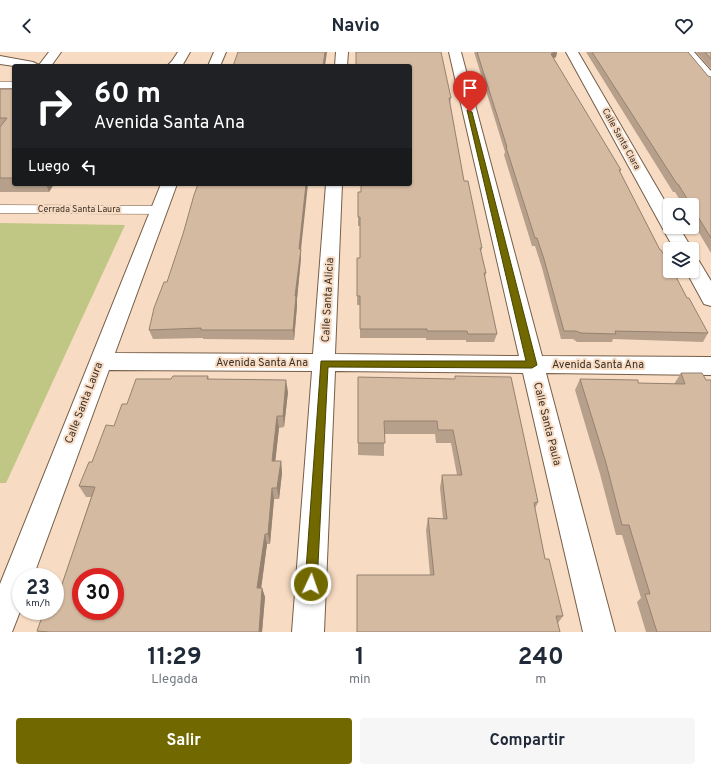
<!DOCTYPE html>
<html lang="es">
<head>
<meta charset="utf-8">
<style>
  body { margin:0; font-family:Overpass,sans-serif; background:#f6f6f7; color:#1f2937; height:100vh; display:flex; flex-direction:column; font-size:15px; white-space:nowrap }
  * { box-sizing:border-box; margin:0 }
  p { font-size:13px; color:#747a83 }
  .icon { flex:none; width:22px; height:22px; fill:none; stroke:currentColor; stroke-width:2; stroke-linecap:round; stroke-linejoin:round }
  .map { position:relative; height:580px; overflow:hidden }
  .details { display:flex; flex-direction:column; background:#fff; flex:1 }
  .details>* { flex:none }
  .top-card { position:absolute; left:12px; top:12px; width:400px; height:122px; border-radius:4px; box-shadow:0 1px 3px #0004; background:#202124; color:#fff; overflow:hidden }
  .controls { position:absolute; left:663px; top:146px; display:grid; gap:8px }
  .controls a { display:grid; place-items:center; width:36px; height:36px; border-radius:4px; background:#fff; box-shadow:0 1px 3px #0004; font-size:20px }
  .speed { position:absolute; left:12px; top:516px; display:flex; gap:8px; font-size:20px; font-weight:700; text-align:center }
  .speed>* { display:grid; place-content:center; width:52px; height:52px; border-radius:50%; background:#fff; box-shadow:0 1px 3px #0004; line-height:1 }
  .speed small { font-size:10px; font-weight:400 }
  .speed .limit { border:6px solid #d22; background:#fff; color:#111 }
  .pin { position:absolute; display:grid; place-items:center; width:34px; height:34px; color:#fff; margin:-41px -17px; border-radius:50% 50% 50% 0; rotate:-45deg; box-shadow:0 0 4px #0007 }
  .pin .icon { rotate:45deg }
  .me { position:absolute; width:44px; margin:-22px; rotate:3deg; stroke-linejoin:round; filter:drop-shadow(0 0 3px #0008) }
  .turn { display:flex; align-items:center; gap:14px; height:84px; padding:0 16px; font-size:18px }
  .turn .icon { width:52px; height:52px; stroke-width:2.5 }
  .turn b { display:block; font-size:28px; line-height:34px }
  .then { display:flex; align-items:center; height:38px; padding:0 16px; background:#0003; gap:8px; font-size:15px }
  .eta { display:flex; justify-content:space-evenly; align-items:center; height:68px; text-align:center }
  .eta b { font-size:24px; font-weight:700; line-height:28px }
  .primary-button { display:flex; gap:8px; margin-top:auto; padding:8px 16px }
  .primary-button a { flex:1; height:46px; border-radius:4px; background:#716900; color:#fff; font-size:16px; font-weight:700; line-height:46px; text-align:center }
  .primary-button a+a { background:#f6f6f7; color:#1f2937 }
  header { display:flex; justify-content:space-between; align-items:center; height:52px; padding:0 16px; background:#fff; font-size:18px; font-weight:700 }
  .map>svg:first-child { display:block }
  .green { fill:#c0c684 }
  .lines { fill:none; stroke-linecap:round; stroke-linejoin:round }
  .service-casing { stroke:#765e48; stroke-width:1 }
  .minor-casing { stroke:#765e48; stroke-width:2 }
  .service { fill:#fff; fill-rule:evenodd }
  .minor { fill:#fff; fill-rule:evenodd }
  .wall { fill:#b7a08b }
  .shaded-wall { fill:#958271 }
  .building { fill:#d5baa2; stroke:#958271; fill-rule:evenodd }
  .route { fill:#716900; stroke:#494400 }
  .labels { text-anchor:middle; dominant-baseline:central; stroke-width:4; stroke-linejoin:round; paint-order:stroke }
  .far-street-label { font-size:9px; fill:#3b3026; stroke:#f7dbc3 }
  .street-label { font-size:11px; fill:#3b3026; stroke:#f7dbc3 }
</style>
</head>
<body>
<header><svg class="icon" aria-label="back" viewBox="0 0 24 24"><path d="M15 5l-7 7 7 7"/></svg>Navio<svg class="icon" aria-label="heart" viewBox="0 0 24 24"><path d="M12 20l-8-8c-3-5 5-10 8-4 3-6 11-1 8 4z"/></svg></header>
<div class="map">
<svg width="711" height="580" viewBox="0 0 711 580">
  <rect width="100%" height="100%" fill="#f7dbc3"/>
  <polygon class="green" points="0,171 125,173 6,431 0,431"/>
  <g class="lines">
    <defs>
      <g id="service">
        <rect x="0" y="30" width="14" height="6"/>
        <polygon points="0,153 159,154 163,155 165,158 163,161 159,162 0,161"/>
      </g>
      <g id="minor">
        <polygon points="49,0 61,0 51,14 14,14 0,12 0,4 33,10 39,13"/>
        <polygon points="178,0 190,0 182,14 167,14 172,9"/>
        <polygon points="214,0 226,0 220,14 208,14"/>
        <polygon points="336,0 348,0 347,14 335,14"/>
        <polygon points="449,0 461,0 542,304 711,305 711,323 546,321 615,580 583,580 523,321 335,319 324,580 292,580 312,319 109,318 33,525 21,525 21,557 12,580 0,580 0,532 161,132 177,132 115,301 313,302 326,132 342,132 335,302 519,304"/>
        <polygon points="566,0 578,0 670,158 670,175 679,175 692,197 692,198 674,197"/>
        <polygon points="681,0 694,0 711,19 711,31 706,30"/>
        <polygon points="692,207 699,209 711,229 711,254 704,252 686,219 692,219"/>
      </g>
    </defs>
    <use href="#service" class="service-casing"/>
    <use href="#minor" class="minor-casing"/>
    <use href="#service" class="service"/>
    <use href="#minor" class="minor"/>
  </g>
  <g class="wall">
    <polygon points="474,0 557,0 556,5 553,7 621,118 620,120 660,198 687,246 708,281 703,290 613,287 612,290 577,290 573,287 561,287 542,216 535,194 532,194 504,103 505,100"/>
    <polygon points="586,0 688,0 708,24 711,25 711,201 692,169 692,153 683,153 675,140 673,140"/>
    <polygon points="696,0 711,0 711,17"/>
    <polygon points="410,14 451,46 450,53 464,129 482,196 481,200 486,221 485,225 497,282 494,290 466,290 466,288 426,288 426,286 360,286 360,253 357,253 357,232 360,206 360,174 358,174 358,140 361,140"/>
    <polygon points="0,37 14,37 14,132 54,132 49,140 0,140"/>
    <polygon points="301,197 301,206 297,247 297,254 294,288 203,287 203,286 153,287 149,278 167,230"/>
    <polygon points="681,321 702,321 711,580 646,580 637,550 641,546 622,483 616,483 600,422 575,338 580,327 638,331 674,332"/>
    <polygon points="208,324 209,327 288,340 284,375 279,376 275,409 281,409 282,421 279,447 274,447 270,492 267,492 261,536 262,536 265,545 262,580 37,580 37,579 58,544 91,445 86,445 79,434 92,410 114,374 171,327"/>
    <polygon points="455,324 538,450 535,457 545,507 563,564 558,571 430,523 426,478 428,466 443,467 440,436 442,423 457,423 451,391 436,391 435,382 384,382 384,404 358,403 358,325 455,327"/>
  </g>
  <g class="shaded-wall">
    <polygon points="325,0 327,0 325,14 323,14"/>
    <polygon points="554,0 557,0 556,5 549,9 551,2"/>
    <polygon points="46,132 54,132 49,140"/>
    <polygon points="306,132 308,132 301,197 301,206 297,247 297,254 294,288 293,278 295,244 299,197"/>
    <polygon points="286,328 288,340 284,375 283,364"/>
    <polygon points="277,364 279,376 274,421 272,409"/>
    <polygon points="281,409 282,421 279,447 277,436"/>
    <polygon points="272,436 274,447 270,492 268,482"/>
    <polygon points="265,482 267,492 260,545 257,536"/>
    <polygon points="262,536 265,545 262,580 259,580"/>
  </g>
  <g class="building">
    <polygon points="238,0 325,0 323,14 233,14"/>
    <polygon points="356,0 441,0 451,46 449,46 464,129 468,129 482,196 480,196 486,221 484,221 497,282 468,282 467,279 427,279 427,277 360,277 360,244 357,244 357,206 360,206 360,165 358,165 358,140 361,140 361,132 410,132 410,14 356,14"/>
    <polygon points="477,0 554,0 551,2 621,118 619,118 660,198 661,198 670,214 670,219 673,219 687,246 689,246 708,281 615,279 616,282 581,281 576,279 564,279 544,207 537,186 535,186 506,95 507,95"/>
    <polygon points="592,0 688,0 708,24 711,25 711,186 692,155 692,153 691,153 678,132 677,132"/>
    <polygon points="705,0 711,0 711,7"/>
    <polygon points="0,37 14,37 14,126 0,126 0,75 7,66 0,66"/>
    <polygon points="198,132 306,132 299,197 301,197 295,244 296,244 293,278 201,278 201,276 149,278 154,256 164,230 167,230 183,182 194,143"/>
    <polygon points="681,321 702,321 706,328 711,328 711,580 657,580 645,542 650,542 629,473 622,473 606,411 580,327 638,328 638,331 685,332"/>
    <path d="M 173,324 L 208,324 L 207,327 L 286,328 L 283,364 L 277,364 L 272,409 L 281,409 L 277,436 L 272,436 L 268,482 L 265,482 L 257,536 L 262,536 L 259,580 L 50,580 L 37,579 L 44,559 L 55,559 L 55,544 L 58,544 L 95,435 L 79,434 L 89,410 L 92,410 L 106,373 L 114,374 L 122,352 L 127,352 L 136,327 L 171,327 ZM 81,525 L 115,525 L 115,559 L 81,559 Z"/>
    <polygon points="455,324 511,325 538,450 534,451 545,507 549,507 563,564 556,564 560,580 357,580 357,523 434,523 428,466 447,467 442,423 462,423 453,378 438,378 437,369 384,369 385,391 358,391 358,325 455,327"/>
  </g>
  <polygon class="route" points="467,58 472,60 537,313 532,316 328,315 317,532 315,537 311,539 307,537 305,532 321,309 526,309"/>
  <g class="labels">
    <g class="far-street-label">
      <text transform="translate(621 87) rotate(61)">Calle Santa Clara</text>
      <text x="79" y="157">Cerrada Santa Laura</text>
    </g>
    <g class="street-label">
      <text transform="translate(328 248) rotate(-87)">Calle Santa Alicia</text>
      <text x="262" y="311">Avenida Santa Ana</text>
      <text x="598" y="313">Avenida Santa Ana</text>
      <text transform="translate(84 351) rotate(-69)">Calle Santa Laura</text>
      <text transform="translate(547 372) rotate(76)">Calle Santa Paula</text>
    </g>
  </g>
</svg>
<div class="controls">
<a><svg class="icon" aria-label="search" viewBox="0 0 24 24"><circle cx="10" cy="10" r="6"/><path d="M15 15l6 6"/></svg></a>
<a><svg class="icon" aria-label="layers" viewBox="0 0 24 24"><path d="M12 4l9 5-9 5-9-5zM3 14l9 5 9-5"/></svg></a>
</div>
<div class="speed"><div>23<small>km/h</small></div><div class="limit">30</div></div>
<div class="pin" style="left:470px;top:60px;background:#d93025"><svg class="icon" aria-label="arrive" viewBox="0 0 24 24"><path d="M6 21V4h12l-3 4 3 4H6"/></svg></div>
<svg class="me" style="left:311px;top:532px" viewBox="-20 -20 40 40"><circle r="17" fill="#716900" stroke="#fff" stroke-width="3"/><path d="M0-11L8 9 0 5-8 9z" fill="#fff"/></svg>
<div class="top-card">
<div class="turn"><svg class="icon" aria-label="right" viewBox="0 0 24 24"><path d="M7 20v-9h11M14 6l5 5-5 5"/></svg><div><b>60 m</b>Avenida Santa Ana</div></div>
<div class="then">Luego<svg class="icon" aria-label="left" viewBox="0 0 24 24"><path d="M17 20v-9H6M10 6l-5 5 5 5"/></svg></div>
</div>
</div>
<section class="details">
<div class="eta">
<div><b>11:29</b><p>Llegada</p></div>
<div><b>1</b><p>min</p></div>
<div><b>240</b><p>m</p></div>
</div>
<div class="primary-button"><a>Salir</a><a>Compartir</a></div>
</section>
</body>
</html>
